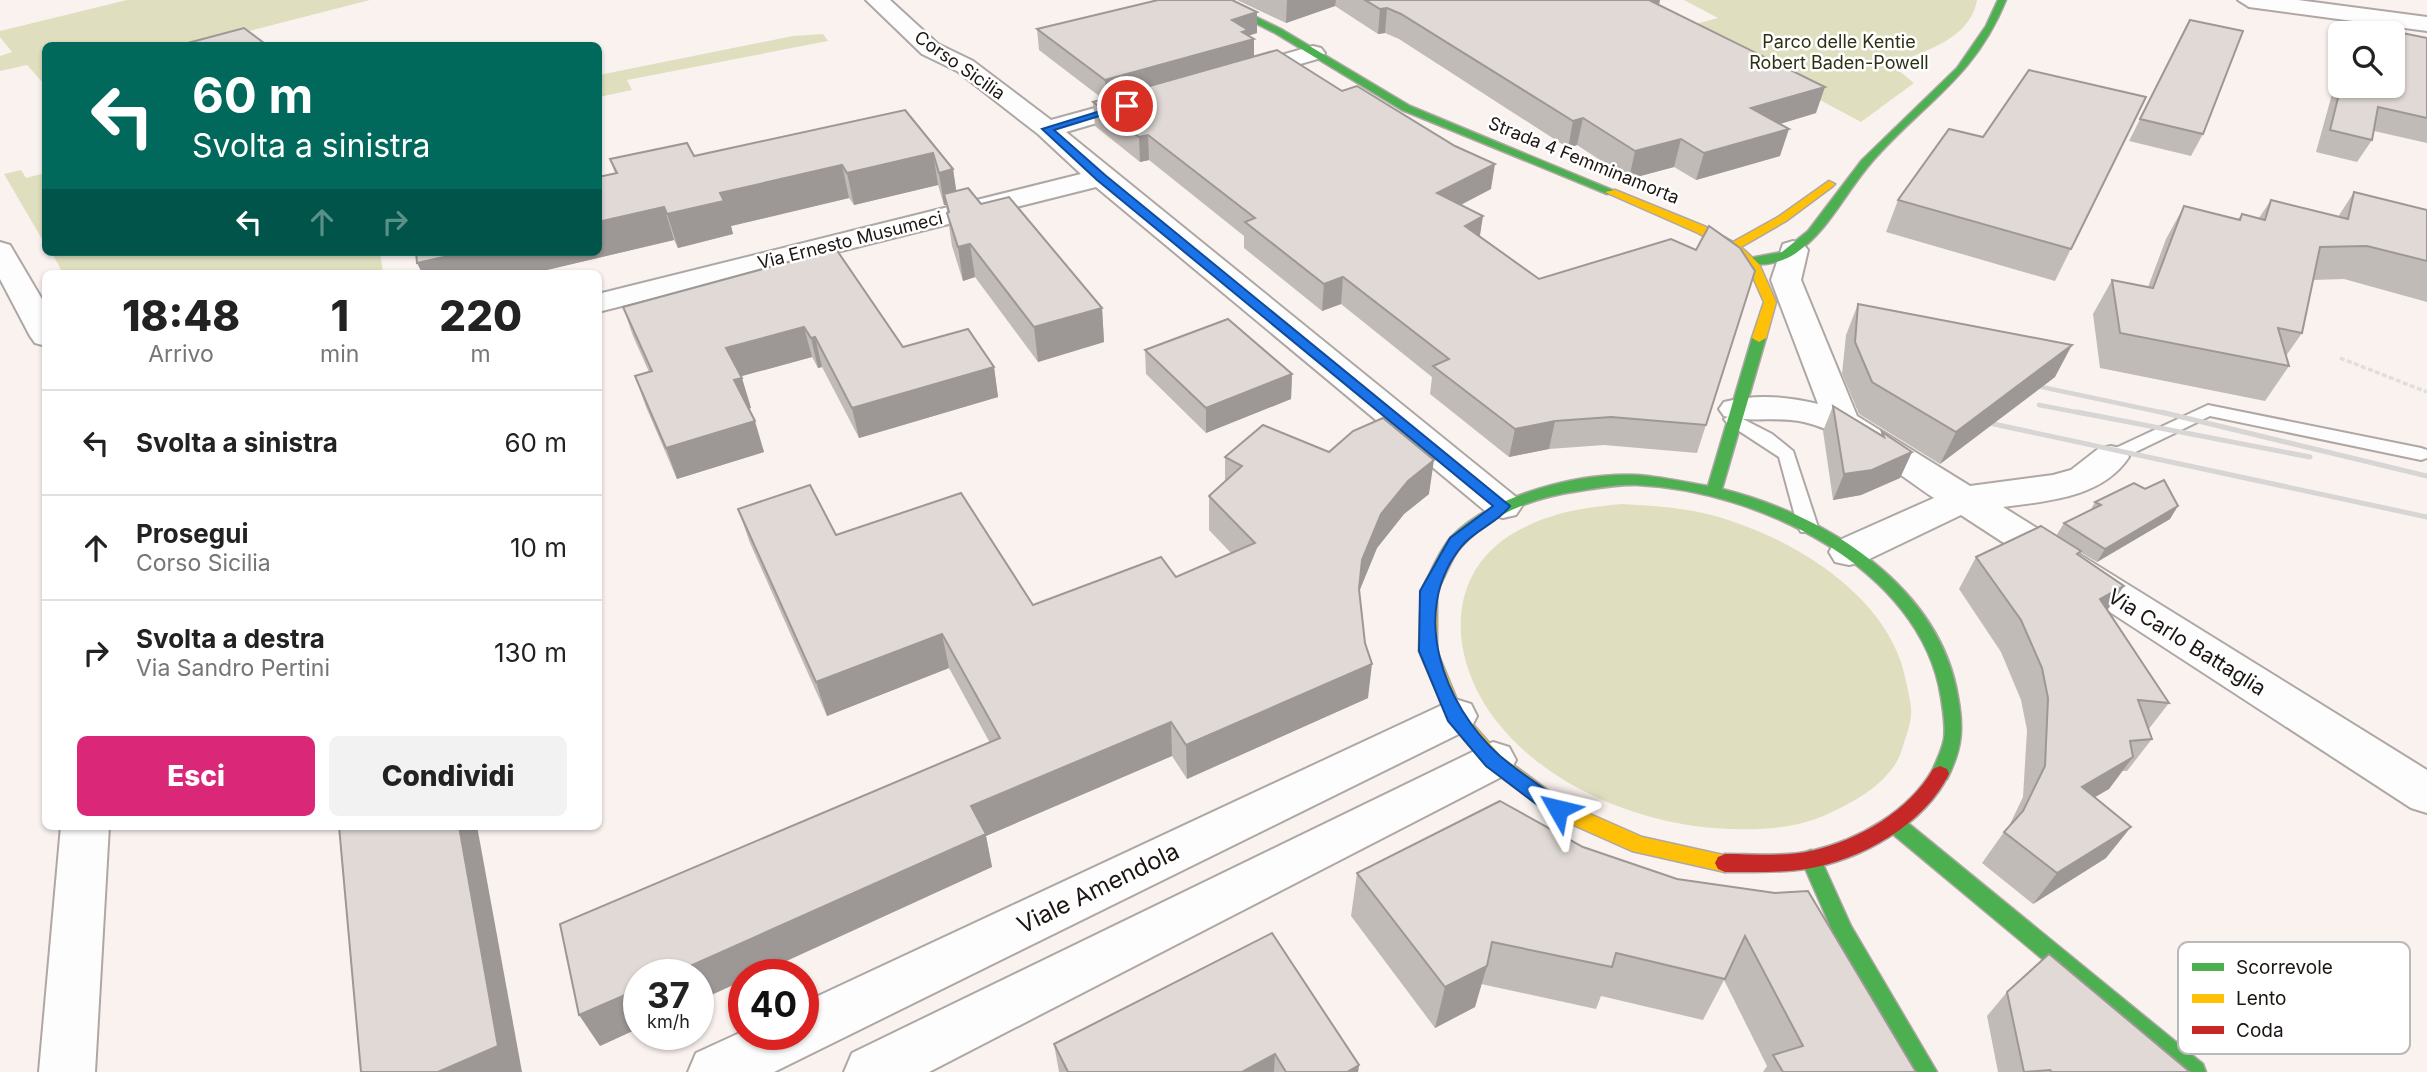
<!DOCTYPE html>
<html lang="it">
<head>
<meta charset="utf-8">
<style>
  body { margin:0; font-family:Inter,sans-serif; background:#f2f2f2; color:#222; height:100vh; display:flex; flex-direction:column; font-size:26px; white-space:nowrap }
  * { box-sizing:border-box; margin:0 }
  p { font-size:23px; color:#767676 }
  .icon { flex:none; width:38px; height:38px; fill:none; stroke:currentColor; stroke-width:2; stroke-linecap:round; stroke-linejoin:round }
  .map { position:relative; flex:1; overflow:hidden }
  .side { position:absolute; left:42px; top:270px; width:560px; height:560px; display:flex; flex-direction:column; background:#fff; border-radius:10px; box-shadow:0 2px 5px #0004 }
  .side>* { flex:none }
  .guide { position:absolute; left:42px; top:42px; width:560px; height:214px; border-radius:10px; box-shadow:0 2px 5px #0004; background:#00695c; color:#fff; overflow:hidden }
  .buttons { position:absolute; left:2328px; top:21px; display:grid; gap:14px }
  .buttons a { display:grid; place-items:center; width:77px; height:77px; border-radius:10px; background:#fff; box-shadow:0 2px 5px #0004; font-size:35px }
  .speed { position:absolute; left:623px; top:959px; display:flex; gap:14px; font-size:35px; font-weight:700; text-align:center }
  .speed>* { display:grid; place-content:center; width:91px; height:91px; border-radius:50%; background:#fff; box-shadow:0 2px 5px #0004; line-height:1 }
  .speed small { font-size:18px; font-weight:400 }
  .speed .limit { border:10px solid #d22; background:#fff; color:#111 }
  .pin { position:absolute; display:grid; place-items:center; width:60px; height:60px; color:#fff; margin:-30px; border:4px solid #fff; border-radius:50%; box-shadow:0 2px 7px #0007 }
  .me { position:absolute; width:77px; margin:-38px; rotate:307deg; stroke-linejoin:round; filter:drop-shadow(0 0 5px #0008) }
  .turn { display:flex; align-items:center; gap:24px; height:147px; padding:0 35px; font-size:32px }
  .turn .icon { width:91px; height:91px; stroke-width:2.5 }
  .turn b { display:block; font-size:49px; line-height:60px }
  .lanes { display:flex; align-items:center; height:66px; padding:0 35px; background:#0003; justify-content:center; gap:35px; direction:ltr }
  .lanes .off { opacity:.35 }
  .eta { display:flex; justify-content:space-evenly; align-items:center; height:119px; text-align:center }
  .eta b { font-size:42px; font-weight:800; line-height:49px }
  .button { display:flex; gap:14px; margin-top:auto; padding:14px 35px }
  .button a { flex:1; height:80px; border-radius:10px; background:#db2777; color:#fff; font-size:28px; font-weight:800; line-height:80px; text-align:center }
  .button a+a { background:#f2f2f2; color:#222 }
  ul { padding:0; list-style:none }
  li { display:flex; align-items:center; gap:21px; height:105px; padding:0 35px; border-top:2px solid #e0e0e0 }
  li div { flex:1 }
  li b { display:block; font-size:26px }
  li em { font-style:normal }
  .map>svg:first-child { display:block }
  .green { fill:#dfdfc0 }
  .lines { fill:none; stroke-linecap:round; stroke-linejoin:round }
  .lane-casing { stroke:#aea7a4; stroke-width:4 }
  .street-casing { stroke:#aea7a4; stroke-width:4 }
  .fast-casing { stroke:#aea7a4; stroke-width:3 }
  .slow-casing { stroke:#aea7a4; stroke-width:3 }
  .jam-casing { stroke:#aea7a4; stroke-width:3 }
  .path { stroke:#e1dede; stroke-width:3.5; stroke-dasharray:5 2.5; stroke-linecap:butt }
  .lane { fill:#fefdfd; fill-rule:evenodd }
  .street { fill:#fefdfd; fill-rule:evenodd }
  .fast { fill:#4caf50; fill-rule:evenodd }
  .slow { fill:#ffc107; fill-rule:evenodd }
  .jam { fill:#c62828; fill-rule:evenodd }
  .rail-far1 { stroke:#d8d5d5; stroke-width:4.5 }
  .rail { stroke:#d8d5d5; stroke-width:5 }
  .wall { fill:#c1bbb7 }
  .shaded-wall { fill:#9d9895 }
  .building { fill:#e0d9d5; stroke:#9d9895; stroke-width:2 }
  .route { fill:#1a73e8; stroke:#114b97; stroke-width:2 }
  .labels { text-anchor:middle; dominant-baseline:central; stroke-width:5; stroke-linejoin:round; paint-order:stroke }
  .far-park-label { font-size:18px; fill:#2d3012; stroke:#fff }
  .far-street-label { font-size:18px; fill:#1d1512; stroke:#fff }
  .street-label { font-size:21px; fill:#1d1512; stroke:#fff }
  .near-street-label { font-size:24px; fill:#1d1512; stroke:#fff }
  .key { fill:#fff; stroke:#bbb9b8; stroke-width:2 }
  .key-label { font-size:19px; fill:#1d1512 }
</style>
</head>
<body>
<div class="map">
<svg width="2427" height="1072" viewBox="0 0 2427 1072">
  <rect width="100%" height="100%" fill="#faf2ef"/>
  <g class="green">
    <polygon points="127,0 370,0 194,45 46,46 44,84 27,65 0,71 0,56 12,52 0,37 0,31"/>
    <path d="M 1684,0 L 1977,0 C 1970,40 1925,50 1892,65 L 1914,83 L 1861,122 L 1684,27 L 1718,18 Z"/>
    <polygon points="823,34 828,41 627,80 632,90 599,97 599,75 793,36"/>
    <polygon points="21,170 26,178 45,173 45,244 4,174"/>
    <polygon points="51,252 380,252 383,273 63,273"/>
    <path d="M 1622,504 C 1661,506 1700,509 1737,523 C 1809,548 1895,605 1907,686 C 1909,695 1912,707 1911,716 C 1910,726 1906,736 1903,746 C 1895,778 1862,798 1834,811 C 1798,830 1755,831 1714,828 C 1636,822 1548,786 1498,723 C 1446,658 1442,565 1527,526 C 1558,511 1589,507 1622,504 Z"/>
  </g>
  <g class="lines">
    <defs>
      <g id="lane">
        <polygon points="2208,405 2421,448 2427,450 2427,458 2421,460 2210,416 2117,461 2105,461 2102,457 2105,453"/>
        <polygon points="1733,414 1772,434 1793,451 1818,527 1815,532 1801,532 1798,527 1779,457 1727,423 1724,419"/>
      </g>
      <g id="street">
        <polygon points="866,0 890,0 938,44 973,61 1051,120 1146,94 1155,96 1158,101 1155,106 1066,132 1516,497 1522,506 1516,515 1503,518 1490,515 1096,187 598,312 598,294 1081,174 1038,134 957,71 922,54"/>
        <polygon points="2238,0 2298,0 2427,17 2427,31 2249,7"/>
        <polygon points="1313,46 1321,48 1325,53 1321,58 1241,81 1232,79 1229,74 1232,69"/>
        <path d="M 1793,241 L 1803,244 L 1808,250 L 1801,280 L 1857,416 L 1970,486 L 2053,475 L 2071,470 L 2098,449 L 2111,446 L 2124,449 L 2129,457 C 2102,498 2047,501 2003,507 L 2427,770 L 2427,813 L 2411,808 L 1961,515 L 1863,562 L 1849,565 L 1835,562 L 1829,552 L 1835,542 L 1934,498 C 1896,473 1848,432 1804,422 C 1777,416 1749,423 1724,416 L 1719,409 L 1724,402 C 1755,394 1786,396 1818,404 L 1771,280 L 1783,244 Z"/>
        <polygon points="0,242 10,245 46,306 46,346 35,343 30,336 0,279"/>
        <polygon points="1455,699 1471,704 1477,716 1471,728 774,1072 688,1072 696,1053 744,1031 744,1034 803,1034 803,1003"/>
        <polygon points="1493,742 1509,747 1516,760 1509,773 929,1072 844,1072 852,1053"/>
        <polygon points="61,826 109,826 95,1072 39,1072"/>
      </g>
      <g id="fast">
        <polygon points="1210,0 1221,0 1281,29 1410,106 1617,192 1607,194 1402,110 1275,33"/>
        <path d="M 1998,0 L 2006,0 C 1974,79 1923,103 1871,163 C 1845,193 1829,230 1796,253 C 1784,262 1764,266 1750,264 L 1750,258 L 1782,252 L 1808,231 L 1862,160 L 1957,68 L 1986,26 Z"/>
        <path d="M 1759,334 L 1766,338 L 1722,489 C 1824,514 1940,586 1958,697 C 1964,730 1962,749 1947,779 L 1940,782 L 1933,779 L 1931,774 C 1935,763 1942,751 1944,739 C 1946,726 1943,711 1941,697 C 1921,568 1757,490 1637,485 C 1619,484 1598,488 1579,491 C 1536,497 1493,512 1462,546 C 1451,557 1447,574 1439,587 L 1427,587 L 1425,583 C 1433,568 1440,549 1452,536 C 1495,494 1579,472 1638,475 C 1661,477 1685,482 1708,486 L 1752,338 Z"/>
        <polygon points="1896,817 1903,819 2203,1064 2206,1072 2178,1072 1889,831 1886,825 1889,819"/>
        <polygon points="1811,850 1818,853 1851,926 1937,1072 1913,1072 1836,939 1801,859 1804,853"/>
      </g>
      <g id="slow">
        <polygon points="1829,181 1835,184 1833,186 1786,221 1741,247 1759,264 1776,302 1766,338 1759,342 1752,338 1764,302 1748,266 1735,254 1698,233 1605,192 1615,190 1706,227 1733,242 1778,217"/>
        <polygon points="1433,577 1441,583 1437,591 1437,651 1462,712 1500,755 1565,803 1642,837 1732,857 1735,863 1732,869 1725,872 1632,851 1551,815 1486,765 1449,721 1419,651 1421,591 1427,579"/>
      </g>
      <path id="jam" d="M 1940,766 L 1947,769 L 1949,774 C 1924,825 1861,860 1806,869 C 1779,873 1752,872 1725,872 L 1718,869 L 1715,863 L 1718,857 L 1725,854 C 1753,854 1783,857 1811,851 C 1859,840 1909,811 1933,769 Z"/>
    </defs>
    <use href="#lane" class="lane-casing"/>
    <use href="#street" class="street-casing"/>
    <use href="#fast" class="fast-casing"/>
    <use href="#slow" class="slow-casing"/>
    <use href="#jam" class="jam-casing"/>
    <polyline class="path" points="2340,358 2427,392"/>
    <use href="#lane" class="lane"/>
    <use href="#street" class="street"/>
    <use href="#fast" class="fast"/>
    <use href="#slow" class="slow"/>
    <use href="#jam" class="jam"/>
    <g class="rail-far1">
      <polyline points="2037,386 2169,414"/>
      <polyline points="2039,405 2086,414"/>
    </g>
    <g class="rail">
      <polyline points="2077,412 2310,457"/>
      <polyline points="2161,412 2427,476"/>
      <polyline points="1975,420 2427,517"/>
    </g>
  </g>
  <g class="wall">
    <polygon points="1237,0 1660,0 1659,5 1816,113 1780,124 1780,156 1696,180 1674,167 1629,179 1577,145 1568,148 1399,39 1385,33 1378,34 1335,6 1286,23"/>
    <polygon points="1257,12 1257,33 1248,35 1254,39 1254,57 1491,189 1461,205 1480,236 1539,279 1696,250 1755,271 1697,453 1604,445 1549,449 1509,457 1430,394 1432,377 1341,304 1322,311 1244,248 1244,236 1149,160 1140,162 1095,126 1093,102 1103,99 1039,50 1037,29"/>
    <polygon points="2190,20 2203,134 2191,156 2129,141"/>
    <polygon points="2358,24 2427,38 2427,143 2374,131 2372,140 2357,162 2316,152 2340,65 2340,86 2392,86 2392,33 2352,33"/>
    <polygon points="2146,97 2055,281 1886,232 1898,200 1983,137"/>
    <polygon points="905,110 953,169 956,191 981,204 1102,308 1104,342 1038,362 975,277 963,281 952,246 946,205 944,205 938,185 854,205 849,198 731,226 733,234 678,248 674,240 534,273 422,273 615,173 610,159 694,156"/>
    <polygon points="2354,192 2427,210 2427,302 2344,279 2313,280 2302,333 2286,356 2289,366 2265,401 2100,368 2093,314 2112,280 2148,287 2166,239 2184,206 2238,219 2242,214 2259,218 2271,200 2338,217"/>
    <polygon points="836,249 903,347 994,367 998,397 859,438 822,367 818,368 812,357 741,376 751,408 749,409 764,452 677,479 646,407 635,376 649,372 633,336 623,307"/>
    <polygon points="1858,304 2055,377 1940,464 1859,414 1842,374 1846,335"/>
    <polygon points="1145,350 1292,374 1291,399 1206,433 1146,374"/>
    <polygon points="1833,406 1881,434 1882,432 1912,452 1900,478 1861,495 1833,500 1823,431"/>
    <polygon points="1225,457 1429,494 1404,514 1377,548 1359,592 1368,698 1187,779 1172,756 986,836 992,867 744,975 744,980 600,1046 990,743 949,668 827,716 750,543 738,509 836,535 1033,605 1176,577 1231,553 1209,530 1209,496 1225,482"/>
    <polygon points="2095,502 2170,519 2097,562 2080,552 2078,555 2108,610 2169,703 2148,730 2152,739 2127,771 2122,771 2109,789 2094,797 2106,858 2033,904 1982,863 2004,832 2009,826 2023,797 2027,730 2021,700 2001,652 1959,589 1976,557 2056,536 2064,523 2090,511"/>
    <polygon points="1583,847 1677,879 1916,1072 1763,1072 1767,1066 1724,980 1703,1020 1601,996 1596,1009 1481,984 1475,1007 1435,1028 1351,916 1357,873"/>
    <polygon points="1272,933 1359,1065 1358,1072 1059,1072 1054,1044"/>
    <polygon points="2007,992 2190,1072 1998,1072 1987,1016"/>
  </g>
  <g class="shaded-wall">
    <polygon points="1287,0 1336,0 1335,6 1286,23"/>
    <polygon points="1634,0 1660,0 1657,12"/>
    <polygon points="1387,8 1385,33 1378,34 1380,9"/>
    <polygon points="1257,12 1257,33 1248,36 1254,39 1254,60 1106,102 1105,80 1232,20"/>
    <polygon points="1825,87 1816,113 1743,135 1751,108"/>
    <polygon points="1583,118 1577,145 1568,148 1573,121"/>
    <polygon points="1789,129 1780,156 1696,180 1704,153"/>
    <polygon points="1148,135 1149,160 1140,162 1139,137"/>
    <polygon points="1681,139 1674,167 1629,179 1635,151"/>
    <polygon points="933,153 938,185 854,205 847,173"/>
    <polygon points="1495,164 1491,189 1433,219 1437,193"/>
    <polygon points="842,165 849,198 731,226 733,234 678,248 667,214 720,193"/>
    <polygon points="953,169 958,202 944,194 946,205 944,205 939,173"/>
    <polygon points="664,207 674,240 534,273 422,273 417,263 466,252 598,252 598,222"/>
    <polygon points="1483,216 1479,242 1465,226"/>
    <polygon points="970,244 975,277 963,281 958,247"/>
    <polygon points="1343,277 1341,304 1322,311 1324,284"/>
    <polygon points="1102,308 1104,342 1038,362 1034,327"/>
    <polygon points="804,327 812,357 735,378 726,348"/>
    <polygon points="815,337 822,367 818,368 811,338"/>
    <polygon points="2072,345 2055,377 1940,464 1956,432"/>
    <polygon points="994,367 998,397 859,438 852,408"/>
    <polygon points="1292,374 1291,399 1206,433 1206,408"/>
    <polygon points="742,378 751,408 743,410 734,380"/>
    <polygon points="755,421 764,452 677,479 666,448"/>
    <polygon points="1555,421 1549,449 1509,457 1515,429"/>
    <polygon points="1912,452 1900,478 1861,495 1833,500 1844,474"/>
    <polygon points="1434,460 1429,494 1404,514 1377,548 1358,594 1362,560 1381,514 1408,481"/>
    <polygon points="2178,506 2170,519 2097,562 2105,549"/>
    <polygon points="2124,586 2102,618 2100,599"/>
    <polygon points="942,634 949,668 827,716 816,682"/>
    <polygon points="1372,664 1368,698 1187,779 1186,745"/>
    <polygon points="1171,722 1172,756 986,836 992,867 756,975 744,975 744,980 698,1001 698,975 670,975 971,806"/>
    <polygon points="2133,757 2109,789 2058,819 2082,787"/>
    <polygon points="459,826 477,826 522,1072 438,1072"/>
    <polygon points="2131,827 2106,858 2033,904 2057,873"/>
    <polygon points="1487,966 1475,1007 1435,1028 1445,987"/>
    <polygon points="639,989 639,1028 600,1046 579,1015"/>
    <polygon points="1275,1054 1274,1072 1242,1072"/>
    <polygon points="1359,1065 1358,1072 1347,1072"/>
  </g>
  <g class="building">
    <polygon points="1158,0 1232,0 1257,12 1232,20 1248,30 1242,32 1254,39 1105,80 1037,29"/>
    <polygon points="1365,0 1649,0 1825,87 1751,108 1789,129 1704,153 1681,139 1635,151 1583,118 1573,121 1401,14 1387,8 1380,9"/>
    <polygon points="2190,20 2243,31 2203,134 2140,119"/>
    <polygon points="2358,24 2427,38 2427,118 2378,107 2372,140 2330,130 2341,86 2392,86 2392,33 2355,33"/>
    <polygon points="244,28 268,46 178,46 184,44"/>
    <polygon points="1277,50 1342,91 1357,86 1455,146 1495,164 1437,193 1483,216 1465,226 1539,279 1671,239 1696,250 1709,226 1740,248 1755,271 1706,425 1611,417 1555,421 1515,429 1433,366 1449,359 1343,277 1324,284 1245,222 1255,218 1148,135 1139,137 1093,102"/>
    <polygon points="2029,70 2146,97 2071,249 1898,200 1949,129 1983,137"/>
    <polygon points="905,110 953,169 939,173 933,153 847,173 842,165 720,193 724,201 667,214 664,207 598,222 598,177 617,173 610,159 687,143 694,156"/>
    <polygon points="968,188 981,204 1009,197 1102,308 1034,327 970,244 958,247 947,213 949,212 944,194"/>
    <polygon points="2354,192 2427,210 2427,261 2367,246 2320,247 2302,333 2278,328 2289,366 2120,333 2112,280 2153,288 2184,206 2240,220 2242,214 2265,220 2271,200 2348,219"/>
    <polygon points="836,249 903,347 968,329 994,367 852,408 815,337 811,338 804,327 726,348 742,378 734,380 755,421 666,448 635,376 652,371 623,307"/>
    <polygon points="416,252 466,252 417,263"/>
    <polygon points="1858,304 2072,345 1956,432 1872,382 1855,342"/>
    <polygon points="1228,319 1292,374 1206,408 1145,350"/>
    <polygon points="1833,406 1884,437 1882,432 1912,452 1872,470 1844,474"/>
    <polygon points="1383,418 1434,460 1408,481 1381,514 1362,560 1359,589 1365,643 1372,664 1186,745 1171,722 971,806 986,834 670,975 639,975 639,989 579,1015 560,924 1000,738 942,634 816,682 738,509 810,485 836,535 961,493 1033,605 1161,557 1176,577 1255,543 1209,496 1242,466 1225,457 1263,425 1329,452 1353,431"/>
    <polygon points="2164,480 2178,506 2105,549 2064,523 2101,505 2095,502 2134,483 2145,489"/>
    <polygon points="2041,526 2081,551 2077,554 2124,586 2100,599 2169,703 2138,700 2152,739 2130,741 2133,757 2082,787 2131,827 2057,873 2004,832 2023,811 2045,766 2048,698 2042,668 2021,620 1976,557"/>
    <polygon points="1500,801 1583,847 1677,879 1775,893 1808,891 1916,1072 1783,1072 1773,1055 1803,1046 1745,936 1725,979 1616,953 1612,967 1492,942 1487,966 1445,987 1357,873"/>
    <polygon points="339,826 459,826 498,1046 438,1072 361,1072"/>
    <polygon points="1272,933 1359,1065 1347,1072 1286,1072 1275,1054 1242,1072 1068,1072 1054,1044"/>
    <polygon points="2049,954 2190,1072 2052,1072 2050,1070 2024,1072 2007,992"/>
  </g>
  <path class="route" d="M 1123,104 L 1132,106 L 1054,130 L 1105,175 L 1510,506 C 1498,523 1474,530 1461,547 C 1409,612 1443,705 1500,756 C 1520,773 1543,788 1565,803 L 1567,809 L 1565,815 L 1551,815 L 1486,766 L 1448,721 L 1419,651 L 1420,591 L 1450,538 L 1493,506 L 1097,180 L 1042,129 Z"/>
  <g class="labels">
    <g class="far-park-label">
      <text x="1839" y="41">Parco delle Kentie<tspan x="1839" dy="21">Robert Baden-Powell</tspan></text>
    </g>
    <g class="far-street-label">
      <text transform="translate(960 65) rotate(35)">Corso Sicilia</text>
      <text transform="translate(1584 160) rotate(22)">Strada 4 Femminamorta</text>
      <text transform="translate(850 240) rotate(-14)">Via Ernesto Musumeci</text>
    </g>
    <g class="street-label">
      <text transform="translate(2187 642) rotate(32)">Via Carlo Battaglia</text>
    </g>
    <g class="near-street-label">
      <text transform="translate(1098 888) rotate(-26)">Viale Amendola</text>
    </g>
  </g>
  <rect x="2178" y="942" width="232" height="112" rx="10" class="key"/>
  <rect x="2192" y="963" width="32" height="8" fill="#4caf50"/>
  <rect x="2192" y="994" width="32" height="9" fill="#ffc107"/>
  <rect x="2192" y="1026" width="32" height="8" fill="#c62828"/>
  <g class="key-label">
    <text x="2236" y="974">Scorrevole</text>
    <text x="2236" y="1005">Lento</text>
    <text x="2236" y="1037">Coda</text>
  </g>
</svg>
<div class="buttons">
<a><svg class="icon" aria-label="search" viewBox="0 0 24 24"><circle cx="10" cy="10" r="6"/><path d="M15 15l6 6"/></svg></a>
</div>
<div class="speed"><div>37<small>km/h</small></div><div class="limit">40</div></div>
<div class="pin" style="left:1127px;top:106px;background:#d93025"><svg class="icon" aria-label="arrive" viewBox="0 0 24 24"><path d="M6 21V4h12l-3 4 3 4H6"/></svg></div>
<svg class="me" style="left:1558px;top:809px" viewBox="-20 -20 40 40"><path d="M0-17L14 15 0 8-14 15z" fill="#1a73e8" stroke="#fff" stroke-width="4"/></svg>
<div class="guide">
<div class="turn"><svg class="icon" aria-label="left" viewBox="0 0 24 24"><path d="M17 20v-9H6M10 6l-5 5 5 5"/></svg><div><b>60 m</b>Svolta a sinistra</div></div>
<div class="lanes"><svg class="icon" aria-label="left" viewBox="0 0 24 24"><path d="M17 20v-9H6M10 6l-5 5 5 5"/></svg><svg class="icon off" aria-label="ahead" viewBox="0 0 24 24"><path d="M12 20V5M6 11l6-6 6 6"/></svg><svg class="icon off" aria-label="right" viewBox="0 0 24 24"><path d="M7 20v-9h11M14 6l5 5-5 5"/></svg></div>
</div>
<section class="side">
<div class="eta">
<div><b>18:48</b><p>Arrivo</p></div>
<div><b>1</b><p>min</p></div>
<div><b>220</b><p>m</p></div>
</div>
<ul>
<li><svg class="icon" aria-label="left" viewBox="0 0 24 24"><path d="M17 20v-9H6M10 6l-5 5 5 5"/></svg><div><b>Svolta a sinistra</b></div><em>60 m</em></li>
<li><svg class="icon" aria-label="ahead" viewBox="0 0 24 24"><path d="M12 20V5M6 11l6-6 6 6"/></svg><div><b>Prosegui</b><p>Corso Sicilia</p></div><em>10 m</em></li>
<li><svg class="icon" aria-label="right" viewBox="0 0 24 24"><path d="M7 20v-9h11M14 6l5 5-5 5"/></svg><div><b>Svolta a destra</b><p>Via Sandro Pertini</p></div><em>130 m</em></li>
</ul>
<div class="button"><a>Esci</a><a>Condividi</a></div>
</section>
</div>
</body>
</html>
